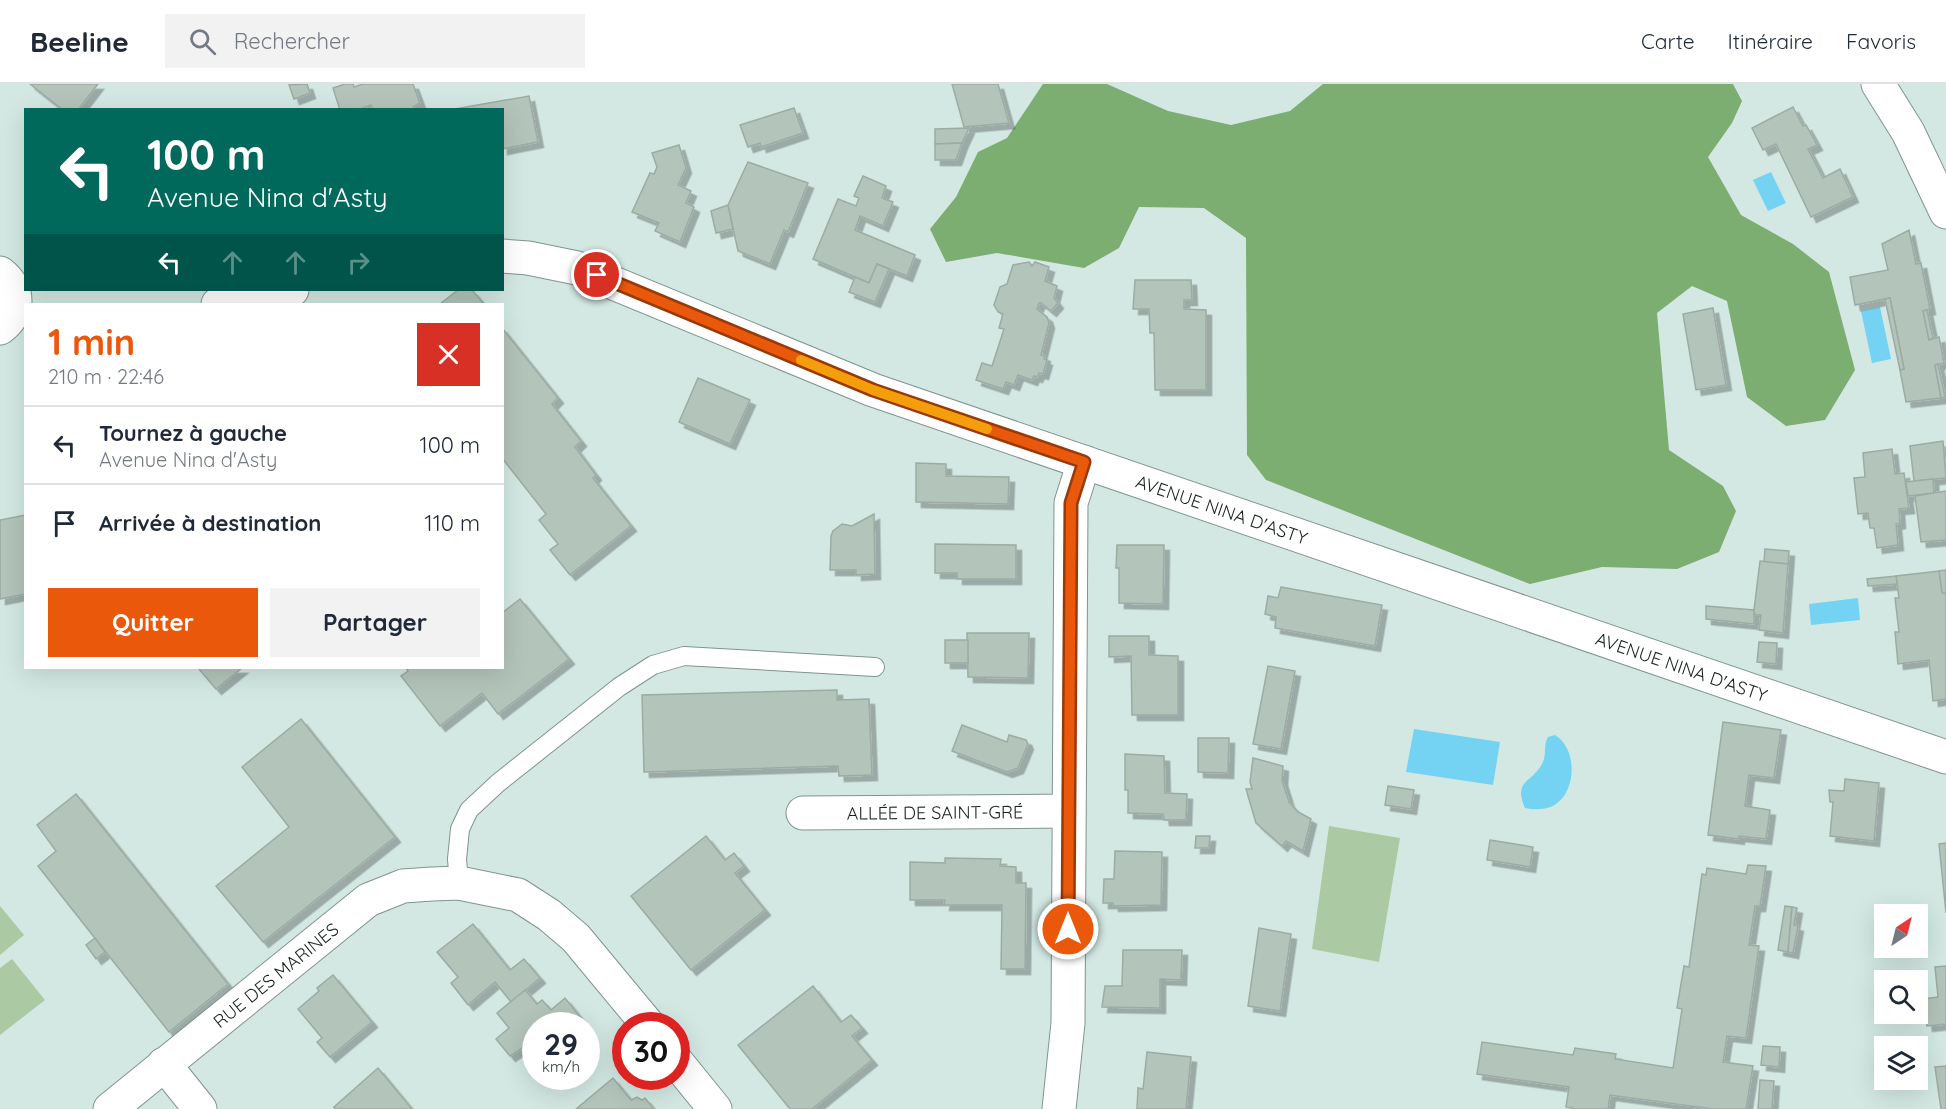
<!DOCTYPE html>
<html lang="fr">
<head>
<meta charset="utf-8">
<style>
  body { margin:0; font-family:Quicksand,sans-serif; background:#f2f2f3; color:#1f2937; height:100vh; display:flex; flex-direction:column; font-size:22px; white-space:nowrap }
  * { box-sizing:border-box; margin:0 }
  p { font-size:20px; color:#747a83 }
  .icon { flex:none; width:33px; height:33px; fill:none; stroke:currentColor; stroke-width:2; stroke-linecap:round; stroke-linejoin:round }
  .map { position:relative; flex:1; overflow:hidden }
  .sheet { position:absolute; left:24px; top:219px; width:480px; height:366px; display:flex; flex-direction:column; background:#fff; border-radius:0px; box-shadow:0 6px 24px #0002 }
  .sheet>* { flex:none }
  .banner { position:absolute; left:24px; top:24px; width:480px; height:183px; border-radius:0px; box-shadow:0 6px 24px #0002; background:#00695c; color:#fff; overflow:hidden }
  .needle { width:39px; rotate:35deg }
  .tools { position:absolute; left:1874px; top:820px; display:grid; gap:12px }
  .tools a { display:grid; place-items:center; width:54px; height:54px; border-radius:0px; background:#fff; box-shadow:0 6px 24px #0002; font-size:30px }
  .speed { position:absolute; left:522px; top:928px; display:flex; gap:12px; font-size:30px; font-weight:700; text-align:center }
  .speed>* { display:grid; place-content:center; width:78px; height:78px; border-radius:50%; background:#fff; box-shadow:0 6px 24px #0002; line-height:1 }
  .speed small { font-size:15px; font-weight:400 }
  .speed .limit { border:9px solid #d22; background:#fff; color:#111 }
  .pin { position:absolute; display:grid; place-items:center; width:51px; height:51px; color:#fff; margin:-26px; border:3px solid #fff; border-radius:50%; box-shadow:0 2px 6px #0007 }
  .me { position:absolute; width:66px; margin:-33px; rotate:0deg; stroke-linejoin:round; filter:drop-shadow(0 0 4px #0008) }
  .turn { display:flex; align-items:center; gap:21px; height:126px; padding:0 24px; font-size:27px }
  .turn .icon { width:78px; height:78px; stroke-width:2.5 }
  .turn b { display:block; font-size:42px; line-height:51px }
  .lanes { display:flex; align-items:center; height:57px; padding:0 24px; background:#0003; justify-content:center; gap:30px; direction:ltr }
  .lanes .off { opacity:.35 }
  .round { display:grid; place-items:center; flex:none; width:63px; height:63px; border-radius:0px; background:#f2f2f3 }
  .summary { display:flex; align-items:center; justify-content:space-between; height:102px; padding:0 24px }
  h1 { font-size:36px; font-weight:800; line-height:45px; color:#ea580c }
  .button { display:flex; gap:12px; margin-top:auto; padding:12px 24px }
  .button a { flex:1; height:69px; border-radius:0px; background:#ea580c; color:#fff; font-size:24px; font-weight:800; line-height:69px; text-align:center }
  .button a+a { background:#f2f2f3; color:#1f2937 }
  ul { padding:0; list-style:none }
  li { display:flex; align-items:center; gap:18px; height:78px; padding:0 24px; border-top:2px solid #e0e1e3 }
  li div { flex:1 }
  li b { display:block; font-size:22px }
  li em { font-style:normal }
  header { display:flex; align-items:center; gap:36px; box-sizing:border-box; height:84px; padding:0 30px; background:#fff; border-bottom:2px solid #e0e1e3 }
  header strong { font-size:28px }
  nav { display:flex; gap:33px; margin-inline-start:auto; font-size:21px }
  .search { width:420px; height:54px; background:#f2f2f3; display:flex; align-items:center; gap:15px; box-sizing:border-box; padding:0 21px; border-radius:0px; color:#747a83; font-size:22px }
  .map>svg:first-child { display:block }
  .green { fill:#abcaa4 }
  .forest { fill:#7cad71 }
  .water { fill:#74d3f3 }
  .building { fill:#b3c4ba; stroke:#9caca3; stroke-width:1.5; filter:url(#shadow) }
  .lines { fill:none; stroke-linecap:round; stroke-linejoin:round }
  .service-casing { stroke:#81948f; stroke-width:20 }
  .minor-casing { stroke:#81948f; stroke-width:35 }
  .service { stroke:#fff; stroke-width:18 }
  .minor { stroke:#fff; stroke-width:33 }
  .route-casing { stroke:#983908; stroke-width:15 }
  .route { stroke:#ea580c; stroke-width:10 }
  .slow { stroke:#f59e0b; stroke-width:10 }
  .labels { text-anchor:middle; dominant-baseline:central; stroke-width:5; stroke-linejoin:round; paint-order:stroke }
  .street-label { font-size:18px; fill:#1a2220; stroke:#fff }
</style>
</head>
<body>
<header>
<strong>Beeline</strong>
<div class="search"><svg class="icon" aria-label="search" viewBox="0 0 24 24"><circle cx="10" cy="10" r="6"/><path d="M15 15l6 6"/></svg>Rechercher</div>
<nav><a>Carte</a><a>Itinéraire</a><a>Favoris</a></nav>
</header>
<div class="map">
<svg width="1946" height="1025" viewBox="0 0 1946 1025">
  <defs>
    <filter id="shadow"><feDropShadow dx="5.5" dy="5.5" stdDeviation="0" flood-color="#0004"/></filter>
  </defs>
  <rect width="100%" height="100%" fill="#d3e8e3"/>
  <g class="green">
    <polygon points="1329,742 1400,754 1379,878 1312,865"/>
    <polygon points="0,822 24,851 0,871"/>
    <polygon points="12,875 45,916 0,951 0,884"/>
  </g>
  <polygon class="forest" points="1043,0 1107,0 1168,27 1231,41 1290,27 1323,0 1733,0 1742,17 1732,39 1708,73 1741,131 1793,160 1829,188 1855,286 1825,336 1786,342 1747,313 1727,217 1692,202 1657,229 1669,366 1723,402 1736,427 1719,468 1677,485 1602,483 1530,500 1266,396 1247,371 1246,154 1204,124 1139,123 1119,164 1084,184 997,169 946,178 930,145 956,113 978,68 1007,54"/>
  <g class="water">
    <polygon points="1771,88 1786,119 1768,127 1753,96"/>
    <polygon points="1880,223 1891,275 1872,279 1861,227"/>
    <polygon points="1858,514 1860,536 1811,541 1809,520"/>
    <polygon points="1414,645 1500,658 1493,701 1406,688"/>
    <path d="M 1555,651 C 1578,665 1577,709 1553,722 C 1544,726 1534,726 1525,724 C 1513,696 1531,700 1542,680 C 1547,672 1543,661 1548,653 Z"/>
  </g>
  <g class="building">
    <polygon points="30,0 98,0 78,26 63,26"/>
    <polygon points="307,0 310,9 294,15 289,1"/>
    <polygon points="345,0 353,0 354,3 363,0 413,0 420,19 413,23 414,26 372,26 371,21 358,26 340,26 333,4"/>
    <polygon points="952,0 998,0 1009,39 964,43"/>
    <polygon points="529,12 538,58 502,65 502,26 449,26"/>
    <polygon points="1793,23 1803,42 1806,41 1817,61 1808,65 1823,94 1840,85 1853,113 1811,133 1776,60 1763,66 1752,44"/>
    <polygon points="794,24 803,49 761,63 760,59 748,63 740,41"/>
    <polygon points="969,44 962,59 935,60 935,45"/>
    <polygon points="962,59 956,76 935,76 935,60"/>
    <polygon points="679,61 686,84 678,101 691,107 686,119 694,123 680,158 655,147 659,139 632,128 650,89 654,90 657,83 652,69"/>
    <polygon points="748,78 808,99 788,148 784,146 770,180 738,167 728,121"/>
    <polygon points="863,92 886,102 882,114 893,118 883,142 860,132 855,146 915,171 907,192 877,180 869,199 813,175 838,115 856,122 859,114 854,112"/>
    <polygon points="728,121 733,145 716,149 711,127"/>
    <polygon points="1909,146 1916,180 1921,179 1930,225 1923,227 1929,256 1939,253 1944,279 1935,281 1941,314 1906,318 1900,286 1904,285 1890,214 1855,221 1850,193 1888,186 1882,160"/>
    <polygon points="1029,178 1032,182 1035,178 1049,183 1045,197 1057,202 1054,214 1058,219 1051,227 1041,219 1039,219 1037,225 1047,233 1049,239 1041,271 1045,272 1044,275 1047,276 1043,290 1039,289 1037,293 1034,292 1032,296 1018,291 1014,301 1006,298 1003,305 976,296 982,279 992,282 1004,245 999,244 1003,230 998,228 994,221 1000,203 1007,200 1013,181"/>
    <polygon points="877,180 889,185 875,218 849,208 855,193 869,199"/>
    <polygon points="1135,196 1191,196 1192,216 1184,216 1184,225 1206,226 1206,306 1155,306 1154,249 1150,249 1149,225 1133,225"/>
    <polygon points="458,206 472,206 484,220 440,220"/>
    <polygon points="1890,214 1904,285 1900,286 1885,215"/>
    <polygon points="1713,224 1726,301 1696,306 1683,230"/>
    <polygon points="1927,226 1933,254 1929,256 1923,227"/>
    <polygon points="502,244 558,314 552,320 581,357 575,363 596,391 593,394 631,442 570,491 550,466 558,460 539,436 546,430 502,374"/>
    <polygon points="1938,280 1945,313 1941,314 1935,281"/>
    <polygon points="698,294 750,316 730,360 679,338"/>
    <polygon points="1943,357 1946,394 1914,397 1910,362"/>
    <polygon points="1892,365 1895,390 1904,389 1909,424 1899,425 1900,439 1896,440 1898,461 1877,464 1874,444 1870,444 1868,429 1858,430 1854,394 1865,393 1863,369"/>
    <polygon points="916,379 946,380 946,392 1009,393 1008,420 916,418"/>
    <polygon points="1933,395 1934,409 1908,412 1906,398"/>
    <polygon points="1946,407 1946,456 1921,458 1915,412"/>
    <polygon points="874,430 875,490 856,491 856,486 830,486 831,452 833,447 842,440 852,442"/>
    <polygon points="26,431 26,510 0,515 0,436"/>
    <polygon points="935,460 1016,461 1016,495 957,495 957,489 935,489"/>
    <polygon points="1117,461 1164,461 1163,520 1119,519 1119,484 1116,484"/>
    <polygon points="1765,465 1789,467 1788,480 1764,478"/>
    <polygon points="1760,477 1788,480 1783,549 1759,546 1761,531 1755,531 1754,526"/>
    <polygon points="1946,486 1946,509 1942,509 1939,487"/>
    <polygon points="1939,487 1942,509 1946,509 1946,615 1933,617 1929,576 1898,580 1895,548 1899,548 1895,514 1899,514 1896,492"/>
    <polygon points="1896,492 1897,500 1868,502 1867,495"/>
    <polygon points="1281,503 1382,521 1375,562 1275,544 1276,533 1265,530 1268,512 1278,514"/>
    <polygon points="520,515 569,575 498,630 482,609 440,642 401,592 408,587 406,584 502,584 502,529"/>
    <polygon points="1706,522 1754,526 1754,540 1706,535"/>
    <polygon points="967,549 1029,549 1028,594 968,593"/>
    <polygon points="1109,552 1149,552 1149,571 1178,572 1178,631 1132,631 1131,572 1109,573"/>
    <rect x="945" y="556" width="23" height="23"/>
    <polygon points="1759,558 1777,559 1776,580 1757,578"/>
    <polygon points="1268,582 1295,587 1281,665 1253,660"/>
    <polygon points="198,584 242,584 216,605"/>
    <polygon points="837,606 837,616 869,615 872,691 839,692 838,682 644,688 642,611"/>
    <polygon points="301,635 395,753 263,858 216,802 289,743 242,683"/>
    <polygon points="1723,638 1781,646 1774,694 1749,691 1745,722 1770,726 1766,755 1739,752 1739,755 1708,751"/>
    <polygon points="962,641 1007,658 1009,651 1026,656 1028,660 1018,684 1007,688 952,667"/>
    <polygon points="1198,654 1229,654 1228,689 1198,688"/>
    <polygon points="1125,670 1164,672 1165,709 1187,710 1186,736 1164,736 1163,730 1128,729 1128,706 1125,706"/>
    <polygon points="1253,674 1283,682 1282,696 1289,718 1298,728 1311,735 1303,767 1286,757 1282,762 1256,739 1246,705 1252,705 1250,698"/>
    <polygon points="1845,695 1879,699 1874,757 1830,752 1833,718 1830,718 1829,706 1844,707"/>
    <polygon points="1388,702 1414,706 1411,725 1385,721"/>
    <polygon points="76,710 228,900 169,948 38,782 56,767 37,741"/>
    <polygon points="706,752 725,776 734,769 744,782 735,789 765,826 691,886 631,812"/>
    <polygon points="1196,752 1210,752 1209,764 1195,764"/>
    <polygon points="1490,756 1533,763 1530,783 1487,776"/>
    <polygon points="1946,759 1946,829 1939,760"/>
    <polygon points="1115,767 1162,768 1161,821 1113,822 1113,819 1103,819 1104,795 1114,795"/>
    <polygon points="945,774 1001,775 1000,782 1016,783 1016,799 1026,799 1025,885 1001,885 1002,821 944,821 945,816 910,816 910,778 945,779"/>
    <polygon points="1748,781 1766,782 1760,822 1755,822 1749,861 1759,862 1746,954 1727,952 1723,978 1753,982 1746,1025 1713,1025 1610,1011 1608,1025 1575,1025 1566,1023 1569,1003 1477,990 1482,958 1573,971 1575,964 1616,970 1615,975 1673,984 1682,925 1677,924 1684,882 1689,883 1702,790 1706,791 1707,784 1746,790"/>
    <polygon points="1785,822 1792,823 1788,868 1778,866"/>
    <polygon points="1792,823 1797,824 1794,841 1798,842 1793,869 1788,868"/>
    <polygon points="473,840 510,886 524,875 540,894 511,918 495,898 468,921 451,899 458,893 437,868"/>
    <polygon points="1259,844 1291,850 1280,927 1248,922"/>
    <polygon points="95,854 105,868 96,875 86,861"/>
    <polygon points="1123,866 1182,866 1181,896 1160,895 1160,924 1102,923 1105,902 1122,902"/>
    <polygon points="1946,882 1946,940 1927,942 1923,915 1938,913 1935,883"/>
    <polygon points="333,891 372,938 330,973 317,958 322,954 298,925 319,907 317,904"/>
    <polygon points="813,902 841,938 851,931 862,944 852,952 872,976 812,1025 790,1025 738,961"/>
    <polygon points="525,906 537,920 542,916 551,926 565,914 585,939 581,942 536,942 536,980 522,964 510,972 496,955 509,944 497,929"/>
    <polygon points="1763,962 1780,963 1779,983 1761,981"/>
    <polygon points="1147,968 1191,973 1186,1025 1137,1025 1138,1004 1143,1005"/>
    <polygon points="1946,982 1946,1025 1941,1025 1935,983"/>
    <polygon points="378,984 412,1025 335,1025 334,1023"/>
    <polygon points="613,994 631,1016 637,1013 642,1016 645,1014 654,1025 576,1025"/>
    <polygon points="1760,996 1774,997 1772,1025 1758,1025"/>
  </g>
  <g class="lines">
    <defs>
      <polyline id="service" points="459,799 457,775 460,745 469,726 498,699 619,603 653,581 684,572 875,583"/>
      <g id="minor">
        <polyline points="1878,0 1908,48 1946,128"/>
        <path id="s1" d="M 502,172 L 528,174 L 577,184 L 873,306 L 1946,673"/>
        <path d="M 0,189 C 20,205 20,229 0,244"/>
        <polyline points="218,220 292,206"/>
        <path id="s2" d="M 803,729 L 1068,727"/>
        <polyline points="676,977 715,1025"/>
        <polyline points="164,980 200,1025"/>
        <path id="s3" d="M 110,1025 L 368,816 L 403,802 L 432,800 L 459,799 L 518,811 L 549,831 L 576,854 L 649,942"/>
        <polyline points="1059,1025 1068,939 1071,419 1084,378"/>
      </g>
    </defs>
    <use href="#service" class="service-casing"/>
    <use href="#minor" class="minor-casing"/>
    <use href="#service" class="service"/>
    <use href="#minor" class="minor"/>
  </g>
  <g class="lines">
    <defs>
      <polyline id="route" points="597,191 873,306 1084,378 1071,419 1068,845"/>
    </defs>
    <use href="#route" class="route-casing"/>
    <use href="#route" class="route"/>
    <polyline class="slow" points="801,276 873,306 987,345"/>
  </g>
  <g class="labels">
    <g class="street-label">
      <text stroke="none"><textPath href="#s1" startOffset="765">AVENUE NINA D'ASTY</textPath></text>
      <text stroke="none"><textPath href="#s1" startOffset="1251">AVENUE NINA D'ASTY</textPath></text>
      <text stroke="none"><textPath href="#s2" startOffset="132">ALLÉE DE SAINT-GRÉ</textPath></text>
      <text stroke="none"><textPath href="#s3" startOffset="213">RUE DES MARINES</textPath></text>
    </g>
  </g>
</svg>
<div class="tools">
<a><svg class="needle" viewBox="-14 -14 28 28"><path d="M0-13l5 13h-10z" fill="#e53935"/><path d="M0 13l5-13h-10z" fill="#747a83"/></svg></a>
<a><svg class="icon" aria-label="search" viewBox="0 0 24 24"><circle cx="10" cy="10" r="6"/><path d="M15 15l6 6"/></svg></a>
<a><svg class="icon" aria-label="layers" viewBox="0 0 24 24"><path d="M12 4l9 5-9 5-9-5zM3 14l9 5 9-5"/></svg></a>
</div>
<div class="speed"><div>29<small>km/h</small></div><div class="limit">30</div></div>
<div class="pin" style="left:597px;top:191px;background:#d93025"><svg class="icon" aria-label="arrive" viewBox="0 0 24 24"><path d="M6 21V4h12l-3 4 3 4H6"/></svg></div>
<svg class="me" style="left:1068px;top:845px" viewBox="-20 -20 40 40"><circle r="17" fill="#ea580c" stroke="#fff" stroke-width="3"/><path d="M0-11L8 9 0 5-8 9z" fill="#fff"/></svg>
<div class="banner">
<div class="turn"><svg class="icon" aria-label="left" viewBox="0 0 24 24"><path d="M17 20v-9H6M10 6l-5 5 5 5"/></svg><div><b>100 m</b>Avenue Nina d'Asty</div></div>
<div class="lanes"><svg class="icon" aria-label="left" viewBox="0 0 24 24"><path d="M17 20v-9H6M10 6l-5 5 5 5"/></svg><svg class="icon off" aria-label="ahead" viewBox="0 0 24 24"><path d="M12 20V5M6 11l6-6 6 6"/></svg><svg class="icon off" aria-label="ahead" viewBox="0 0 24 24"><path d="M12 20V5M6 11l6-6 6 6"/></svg><svg class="icon off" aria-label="right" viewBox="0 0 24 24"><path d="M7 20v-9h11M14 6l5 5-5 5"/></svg></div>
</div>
<section class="sheet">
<div class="summary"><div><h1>1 min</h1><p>210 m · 22:46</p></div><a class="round" style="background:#d93025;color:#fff"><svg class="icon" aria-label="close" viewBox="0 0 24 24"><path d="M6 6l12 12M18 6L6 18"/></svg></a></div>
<ul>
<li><svg class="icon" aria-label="left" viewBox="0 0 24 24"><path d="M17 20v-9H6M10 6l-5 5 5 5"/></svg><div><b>Tournez à gauche</b><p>Avenue Nina d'Asty</p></div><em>100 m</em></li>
<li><svg class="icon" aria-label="arrive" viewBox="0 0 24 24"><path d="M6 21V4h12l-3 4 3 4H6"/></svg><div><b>Arrivée à destination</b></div><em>110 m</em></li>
</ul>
<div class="button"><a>Quitter</a><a>Partager</a></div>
</section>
</div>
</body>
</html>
